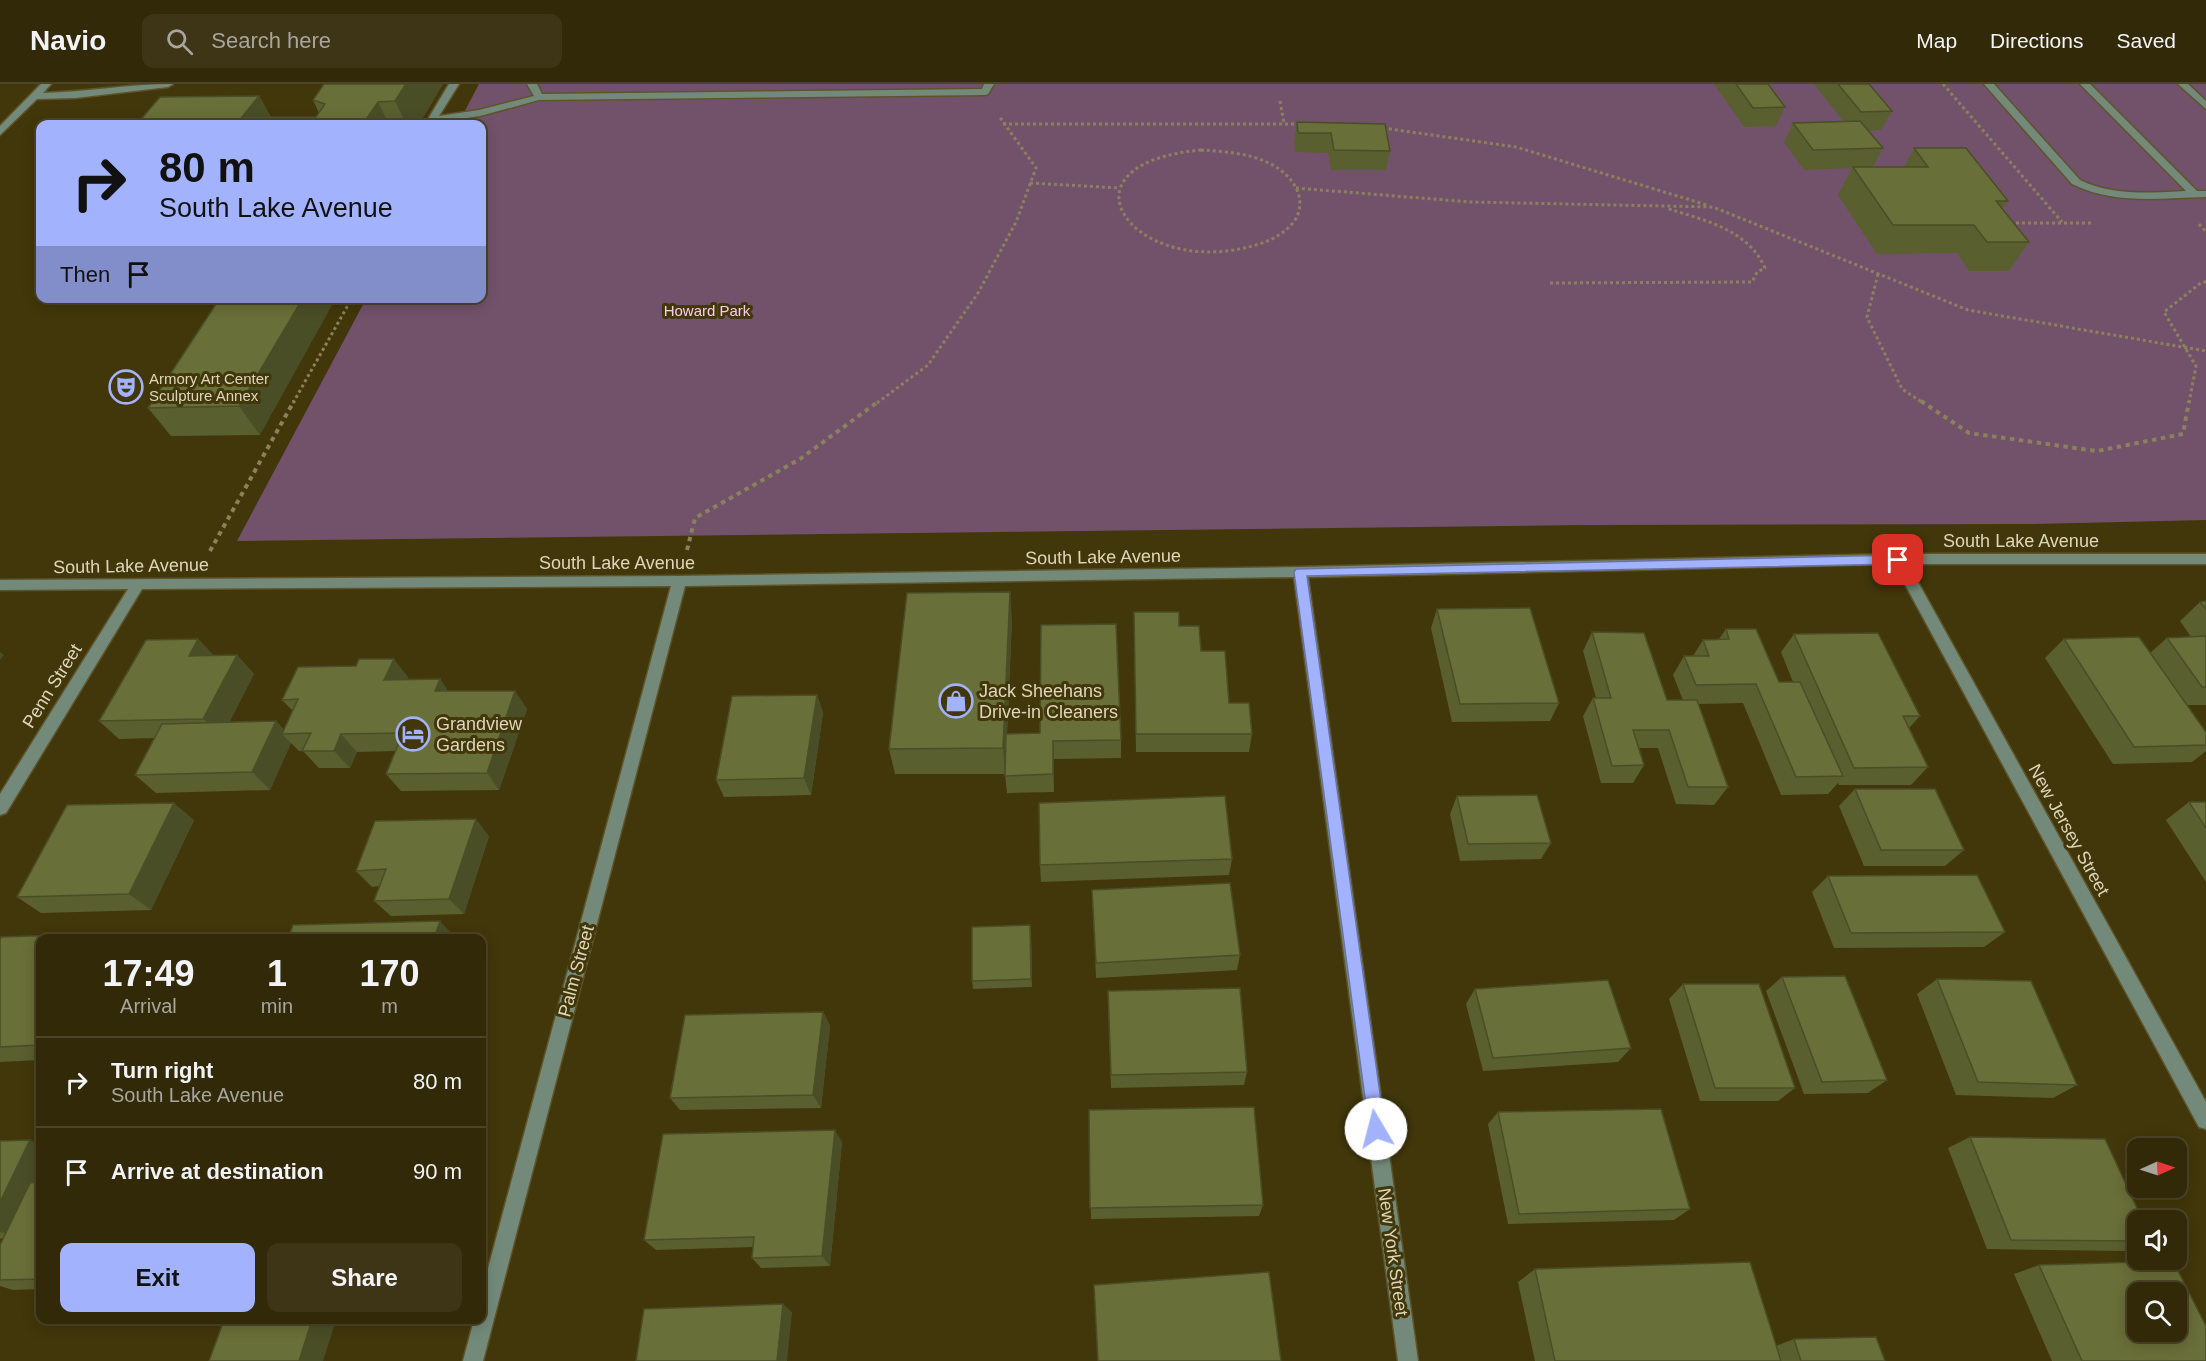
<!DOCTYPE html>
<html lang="en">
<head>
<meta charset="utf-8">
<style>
  body { margin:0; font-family:Helvetica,sans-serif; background:#3d3516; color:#f1f3f6; height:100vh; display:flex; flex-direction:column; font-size:22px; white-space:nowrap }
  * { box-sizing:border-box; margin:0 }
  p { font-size:20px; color:#a8a69c }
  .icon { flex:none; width:33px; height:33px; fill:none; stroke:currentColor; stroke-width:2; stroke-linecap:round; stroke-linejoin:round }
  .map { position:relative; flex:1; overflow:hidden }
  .side { position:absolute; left:36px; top:850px; width:450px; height:390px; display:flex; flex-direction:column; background:#322908; border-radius:12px; box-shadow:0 3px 15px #0003,0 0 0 2px #4d4529 }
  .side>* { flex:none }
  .guide { position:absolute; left:36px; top:36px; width:450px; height:183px; border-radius:12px; box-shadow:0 3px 15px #0003,0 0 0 2px #4d4529; background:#a3b2fd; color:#111; overflow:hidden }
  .needle { width:39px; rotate:87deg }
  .buttons { position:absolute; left:2127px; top:1054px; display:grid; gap:12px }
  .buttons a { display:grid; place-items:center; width:60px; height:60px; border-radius:12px; background:#322908; box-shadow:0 3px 15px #0003,0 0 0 2px #4d4529; font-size:30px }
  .pin { position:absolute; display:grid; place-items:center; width:51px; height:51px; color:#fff; margin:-26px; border-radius:12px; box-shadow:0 3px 9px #0006 }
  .me { position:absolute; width:66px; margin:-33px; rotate:352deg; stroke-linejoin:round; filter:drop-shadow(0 0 4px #0008) }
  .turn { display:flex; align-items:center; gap:21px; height:126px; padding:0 24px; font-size:27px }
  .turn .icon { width:78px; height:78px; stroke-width:2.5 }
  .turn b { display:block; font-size:42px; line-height:51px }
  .then { display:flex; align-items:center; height:57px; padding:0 24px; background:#0003; gap:12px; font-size:22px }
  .eta { display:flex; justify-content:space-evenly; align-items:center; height:102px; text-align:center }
  .eta b { font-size:36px; font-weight:800; line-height:42px }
  .button { display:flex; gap:12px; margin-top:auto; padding:12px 24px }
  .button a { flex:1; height:69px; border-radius:12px; background:#a3b2fd; color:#111; font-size:24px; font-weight:800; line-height:69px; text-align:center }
  .button a+a { background:#3d3516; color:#f1f3f6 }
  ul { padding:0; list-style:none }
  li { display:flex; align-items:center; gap:18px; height:90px; padding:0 24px; border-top:2px solid #4d4529 }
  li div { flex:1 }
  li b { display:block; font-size:22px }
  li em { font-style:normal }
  header { display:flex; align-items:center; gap:36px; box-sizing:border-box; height:84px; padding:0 30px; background:#322908; border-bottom:2px solid #4d4529 }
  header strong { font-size:28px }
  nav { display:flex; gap:33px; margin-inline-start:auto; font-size:21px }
  .search { width:420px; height:54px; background:#3d3516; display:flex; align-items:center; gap:15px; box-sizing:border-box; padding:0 21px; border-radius:12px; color:#a8a69c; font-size:22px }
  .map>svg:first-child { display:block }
  .green { fill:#72526b }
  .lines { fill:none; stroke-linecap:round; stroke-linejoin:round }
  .minor-casing { stroke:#5e542a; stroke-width:3 }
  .path-far1 { stroke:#8b815c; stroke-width:3; stroke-dasharray:3 3; stroke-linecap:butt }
  .path { stroke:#8b815c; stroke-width:4; stroke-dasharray:4.5 4.5; stroke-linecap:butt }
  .minor { fill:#738a7a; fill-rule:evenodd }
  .wall { fill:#5a5f30 }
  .shaded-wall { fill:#4a4e27 }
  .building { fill:#696f38; stroke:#4a4e27; stroke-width:1.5; fill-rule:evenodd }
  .route { fill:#a3b2fd; stroke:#6a74a4; stroke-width:1.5 }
  .labels { text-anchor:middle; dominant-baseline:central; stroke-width:6; stroke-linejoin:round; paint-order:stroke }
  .far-park-label { font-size:15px; fill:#f8cbed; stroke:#42370a }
  .far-poi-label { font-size:15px; fill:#ded6ba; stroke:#42370a; text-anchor:start }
  .street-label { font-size:18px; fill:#ded6ba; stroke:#42370a }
  .poi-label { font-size:18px; fill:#ded6ba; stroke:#42370a; text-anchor:start }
</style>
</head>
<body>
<header>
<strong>Navio</strong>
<div class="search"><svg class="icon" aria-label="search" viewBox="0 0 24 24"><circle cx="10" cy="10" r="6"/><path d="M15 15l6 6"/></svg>Search here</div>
<nav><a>Map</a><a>Directions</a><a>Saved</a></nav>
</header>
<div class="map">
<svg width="2206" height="1277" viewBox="0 0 2206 1277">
  <rect width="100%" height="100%" fill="#42370a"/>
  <polygon class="green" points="479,0 2206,0 2206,436 2034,440 1587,441 237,457 366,215 482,214 482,40 458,40"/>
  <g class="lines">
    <defs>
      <g id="minor">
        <path d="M 41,0 L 51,0 L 43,9 C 86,8 129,0 173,0 L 168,3 L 75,14 L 37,15 L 0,51 L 0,42 Z"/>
        <polygon points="449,0 459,0 439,32 479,26 534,12 527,0 537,0 542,10 982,5 984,0 994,0 988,10 985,11 539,16 480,32 425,40"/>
        <path d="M 1984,0 L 1994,0 L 2080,96 C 2113,112 2150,109 2186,107 L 2080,0 L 2090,0 L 2197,107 L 2206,107 L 2206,113 C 2161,114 2114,121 2072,100 Z"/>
        <polygon points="2178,0 2188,0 2206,17 2206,25"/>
        <polygon points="1898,470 2206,470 2206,480 1908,480 2206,1018 2206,1045 2199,1043 1894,480 1308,493 1418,1277 1398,1277 1294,493 685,502 483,1277 463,1277 474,1236 482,1236 482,1207 671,502 142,505 6,729 0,731 0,710 128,505 0,506 0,496 679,492 1300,483"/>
      </g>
    </defs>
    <use href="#minor" class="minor-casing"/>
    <g class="path-far1">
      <polyline points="1943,0 2062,138"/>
      <polyline points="1280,17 1284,39"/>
      <polyline points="1003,40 1300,40"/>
      <polyline points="1383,44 1516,63 1707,121"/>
      <path d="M 1201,66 C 1234,68 1276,71 1295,102 C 1301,113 1302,125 1295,136 C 1283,153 1263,160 1244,164 C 1130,190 1052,80 1201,66 Z"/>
      <polyline points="1030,99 1120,104"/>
      <polyline points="1296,104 1470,118 1713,123 1968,226 2206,267"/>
      <polyline points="2010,139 2093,139"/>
      <polyline points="2199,140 2206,148"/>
      <polyline points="1878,190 1867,233 1902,305 1923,319"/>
      <path d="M 1550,199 L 1752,198 L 1757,188 L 1765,184 C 1748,145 1703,136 1666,124"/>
      <polyline points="293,319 352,214"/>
      <polyline points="877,319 928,281 978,209 1016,138 1036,84 999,32"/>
      <polyline points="2189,319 2196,282 2164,228 2202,198 2206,198"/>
    </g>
    <g class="path">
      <polyline points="1921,317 1969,349 2097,367 2183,350 2189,317"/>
      <polyline points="687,466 695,434 800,375 879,317"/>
      <polyline points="210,467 294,317"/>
    </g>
    <use href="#minor" class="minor"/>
  </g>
  <g class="wall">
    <polygon points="324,0 443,0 419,40 137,40 259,12 271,33 316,33 319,29 313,16"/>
    <polygon points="1714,0 1768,0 1785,23 1776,42 1744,43"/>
    <polygon points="1814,0 1869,0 1892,27 1881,46 1868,47 1883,64 1873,83 1904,83 1914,64 2008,117 2002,125 2029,158 2009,187 1969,187 1957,169 1877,170 1838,111 1852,84 1804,86 1784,58 1793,39 1843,37"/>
    <polygon points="1297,38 1390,67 1386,86 1331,86 1328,69 1295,68 1294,58"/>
    <polygon points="220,214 260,351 171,352 148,324"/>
    <polygon points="2206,517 2206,621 2187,621 2206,648 2206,667 2192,678 2113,680 2045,574 2064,555 2150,569 2167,554 2191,553 2180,537 2200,518"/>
    <polygon points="1437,525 1559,619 1550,637 1452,638 1431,544"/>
    <polygon points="1134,528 1179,542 1201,567 1229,619 1252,650 1249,668 1136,668 1134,547"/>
    <polygon points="1012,535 1007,650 1121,656 1121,674 1054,675 1054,708 1007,709 1005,690 895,690 889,665"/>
    <polygon points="1726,545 1779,598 1793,598 1781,568 1794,550 1920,632 1909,644 1928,683 1911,701 1839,701 1838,699 1828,710 1781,711 1743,619 1698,620 1728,703 1714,721 1676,720 1658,664 1639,664 1644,681 1633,699 1601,699 1583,632 1593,614 1596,614 1583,567 1592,548 1667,616 1683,616 1673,591 1684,572 1693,572 1703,556 1719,555"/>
    <polygon points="198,555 213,571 237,571 254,590 229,638 276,637 284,646 293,627 282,616 408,593 407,596 440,595 448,607 515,607 527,625 499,706 401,707 386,690 396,667 357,668 350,684 319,684 303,667 299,667 291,659 270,706 156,709 135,691 154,654 119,655 99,637"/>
    <polygon points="817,611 823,629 811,711 724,713 716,696"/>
    <polygon points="1855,705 1964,766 1945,782 1864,782 1839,722"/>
    <polygon points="1457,712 1551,759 1541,775 1460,777 1450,730"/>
    <polygon points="2189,718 2206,718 2206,798 2166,736"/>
    <polygon points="194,736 151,826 41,829 17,813"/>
    <polygon points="489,752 464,830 391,832 374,817 379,802 372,803 356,787"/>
    <polygon points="1232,775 1229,791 1041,798 1040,781"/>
    <polygon points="1828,792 2005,848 1984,863 1834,864 1812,808"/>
    <polygon points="1092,806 1240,871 1237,886 1096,894"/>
    <polygon points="119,849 129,855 40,855 40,976 0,978 0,856"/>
    <polygon points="1031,849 1032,903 973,905 972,897"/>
    <polygon points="1782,893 1887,996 1868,1009 1804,1010 1766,907"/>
    <polygon points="1937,895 2077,1001 2053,1014 1956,1011 1917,910"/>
    <polygon points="1683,900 1795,1004 1778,1017 1700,1017 1669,915"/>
    <polygon points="1475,905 1631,964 1618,978 1483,987 1466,920"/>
    <polygon points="1108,907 1247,988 1244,1001 1111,1004"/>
    <polygon points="823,928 830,942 821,1024 680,1026 670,1014"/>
    <polygon points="1089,1026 1263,1121 1259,1132 1091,1135"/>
    <polygon points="1498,1028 1690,1125 1674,1136 1508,1140 1488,1040"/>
    <polygon points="1970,1053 2138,1137 2138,1163 2124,1167 1987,1165 1948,1064"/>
    <polygon points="0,1057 40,1061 40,1205 13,1206 0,1202 0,1161 3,1154 0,1155"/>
    <polygon points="842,1058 830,1182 761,1184 752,1174 753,1163 656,1166 644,1156"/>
    <polygon points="2039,1181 2206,1277 2052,1277 2014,1190"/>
    <polygon points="1535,1185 1776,1262 1794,1255 1885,1277 1535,1277 1518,1198"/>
  </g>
  <g class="shaded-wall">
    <polygon points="406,0 443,0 419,40 406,40 395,17"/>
    <polygon points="259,12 275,40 242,33"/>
    <polygon points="378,18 389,40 363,40"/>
    <polygon points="303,214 336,214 260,351 239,322"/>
    <polygon points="1010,508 1012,535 1005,690 1003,664"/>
    <polygon points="198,555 215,574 189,572"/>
    <polygon points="0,568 4,571 0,576"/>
    <polygon points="237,571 254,590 222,653 203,635"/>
    <polygon points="394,575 408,593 398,614 384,596"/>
    <polygon points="440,595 453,614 435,607"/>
    <polygon points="515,607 527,625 499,706 487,689"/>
    <polygon points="817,611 823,629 811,711 804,694"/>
    <polygon points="276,637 287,649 282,650 291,659 270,706 252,688"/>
    <polygon points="341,650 357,668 350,684 334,667"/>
    <polygon points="1053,657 1054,675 1054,708 1053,690"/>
    <polygon points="174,719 194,736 151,826 129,810"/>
    <polygon points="476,735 489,752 464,830 449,815"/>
    <polygon points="440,837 455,853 454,855 434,855"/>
    <polygon points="1030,841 1031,849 1032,903 1031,895"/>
    <polygon points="119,849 129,855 116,855"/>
    <polygon points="823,928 830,942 821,1024 813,1011"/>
    <polygon points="835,1046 842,1058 830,1182 822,1172"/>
    <polygon points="30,1056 40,1061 40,1104 17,1154 0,1148 0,1118"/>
    <polygon points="783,1220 792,1228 787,1277 777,1277"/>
    <polygon points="312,1236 336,1236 323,1277 299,1277"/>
  </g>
  <g class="building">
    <polygon points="324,0 406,0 395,17 378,18 363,40 137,40 160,13 259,12 242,33 316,33 325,20 313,16"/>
    <polygon points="1736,0 1768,0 1785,23 1753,24"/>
    <polygon points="1838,0 1869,0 1892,27 1861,28"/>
    <polygon points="1860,37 1883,64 1813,66 1793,39"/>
    <polygon points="1297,38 1385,40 1390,67 1334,66 1331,49 1298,49"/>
    <polygon points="1914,64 1966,64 2008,117 1996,117 2029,158 1987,158 1974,141 1893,141 1853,83 1928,83"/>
    <polygon points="220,214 303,214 239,322 148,324"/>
    <polygon points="1010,508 1003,664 889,665 907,509"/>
    <polygon points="2206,517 2206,525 2200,518"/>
    <polygon points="1530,524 1559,619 1460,620 1437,525"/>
    <polygon points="1134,528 1179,528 1179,542 1199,542 1201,567 1225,567 1229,619 1249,619 1252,650 1136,650"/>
    <polygon points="1116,540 1121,656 1053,657 1053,690 1005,692 1006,650 1040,649 1041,541"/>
    <polygon points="1726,545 1756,545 1779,598 1800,598 1843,692 1796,693 1756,600 1696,601 1684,572 1709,572 1703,556 1729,555"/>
    <polygon points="1592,548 1644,549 1667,616 1697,616 1728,703 1688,703 1669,646 1633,646 1644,681 1612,682 1593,614 1611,614"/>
    <polygon points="1878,549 1920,632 1903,632 1928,683 1854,684 1794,550"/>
    <polygon points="2206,552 2206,603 2202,603 2167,554"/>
    <polygon points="2139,553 2206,648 2206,661 2134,663 2064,555"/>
    <polygon points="198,555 189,572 237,571 203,635 99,637 146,556"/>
    <polygon points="359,575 394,575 384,596 440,595 435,607 515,607 487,689 386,690 403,649 341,650 334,667 302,667 311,649 282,650 298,615 282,616 298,583 356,582"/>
    <polygon points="817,611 804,694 716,696 732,612"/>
    <polygon points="276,637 252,688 135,691 162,640"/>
    <polygon points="1855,705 1935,705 1964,766 1881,766"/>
    <polygon points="1537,711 1551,759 1468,760 1457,712"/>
    <polygon points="1225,712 1232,775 1040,781 1039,719"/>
    <polygon points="2189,718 2206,718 2206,744"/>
    <polygon points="174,719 129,810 17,813 67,721"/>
    <polygon points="476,735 449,815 374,817 386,785 356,787 375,737"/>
    <polygon points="1977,791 2005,848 1851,849 1828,792"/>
    <polygon points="1230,799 1240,871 1096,879 1092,806"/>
    <polygon points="440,837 434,855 288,855 293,841"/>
    <polygon points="1030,841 1031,895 972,897 972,843"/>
    <polygon points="119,849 116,855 40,855 40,961 0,963 0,856 1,853"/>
    <polygon points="1845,892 1887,996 1822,998 1782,893"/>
    <polygon points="1937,895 2031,897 2077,1001 1978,998"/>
    <polygon points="1608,896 1631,964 1493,974 1475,905"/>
    <polygon points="1683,900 1759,900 1795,1004 1715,1004"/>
    <polygon points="1240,904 1247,988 1111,991 1108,907"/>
    <polygon points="823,928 813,1011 670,1014 685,931"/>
    <polygon points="1254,1023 1263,1121 1090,1124 1089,1026"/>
    <polygon points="1661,1025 1690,1125 1519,1130 1498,1028"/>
    <polygon points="835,1046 822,1172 752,1174 754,1153 644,1156 663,1050"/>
    <polygon points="1970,1053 2105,1055 2143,1137 2138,1137 2138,1157 2011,1156"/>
    <polygon points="30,1056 0,1118 0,1057"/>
    <polygon points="40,1098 40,1195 0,1196 0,1161 30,1099"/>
    <path d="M 2173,1177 L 2206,1242 L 2206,1277 L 2082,1277 L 2039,1181 ZM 2138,1209 L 2176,1209 L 2176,1248 L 2138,1248 Z"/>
    <polygon points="1750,1178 1781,1277 1555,1277 1535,1185"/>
    <polygon points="1269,1188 1281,1277 1098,1277 1094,1201"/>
    <polygon points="783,1220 777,1277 636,1277 644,1225"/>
    <polygon points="224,1236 312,1236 299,1277 209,1277"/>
    <polygon points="1876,1253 1885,1277 1801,1277 1794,1255"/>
  </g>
  <polygon class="route" points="1898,471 1904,476 1898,480 1307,492 1385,1045 1382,1051 1376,1053 1370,1051 1294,488 1296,485"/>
  <defs>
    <symbol id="theatre-ring" viewBox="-11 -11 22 22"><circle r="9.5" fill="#42370a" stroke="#a3b2fd" stroke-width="1.5"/><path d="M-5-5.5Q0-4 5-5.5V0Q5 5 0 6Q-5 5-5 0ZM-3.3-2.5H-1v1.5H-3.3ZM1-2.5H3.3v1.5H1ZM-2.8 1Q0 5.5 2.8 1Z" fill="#a3b2fd"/></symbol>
    <symbol id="shop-ring" viewBox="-11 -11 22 22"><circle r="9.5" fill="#42370a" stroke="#a3b2fd" stroke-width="1.5"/><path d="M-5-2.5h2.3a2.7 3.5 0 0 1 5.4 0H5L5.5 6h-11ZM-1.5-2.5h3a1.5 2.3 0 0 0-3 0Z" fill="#a3b2fd"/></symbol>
    <symbol id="hotel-ring" viewBox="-11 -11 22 22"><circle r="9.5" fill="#42370a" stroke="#a3b2fd" stroke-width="1.5"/><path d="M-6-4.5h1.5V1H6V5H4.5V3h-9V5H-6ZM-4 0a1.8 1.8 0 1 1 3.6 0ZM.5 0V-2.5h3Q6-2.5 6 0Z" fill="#a3b2fd"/></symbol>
  </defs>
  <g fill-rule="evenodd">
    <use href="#theatre-ring" x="107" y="284" width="38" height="38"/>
    <use href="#shop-ring" x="937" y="598" width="38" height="38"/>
    <use href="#hotel-ring" x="394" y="631" width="38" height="38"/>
  </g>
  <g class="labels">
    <g class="far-park-label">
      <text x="707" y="226">Howard Park</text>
    </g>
    <g class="far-poi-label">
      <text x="149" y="294">Armory Art Center<tspan x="149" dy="17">Sculpture Annex</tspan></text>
    </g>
    <g class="street-label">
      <text x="2021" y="457">South Lake Avenue</text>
      <text transform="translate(1103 473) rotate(-1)">South Lake Avenue</text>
      <text x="617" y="479">South Lake Avenue</text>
      <text transform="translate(131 482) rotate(-1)">South Lake Avenue</text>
      <text transform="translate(52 602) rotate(-58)">Penn Street</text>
      <text transform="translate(2069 746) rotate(61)">New Jersey Street</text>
      <text transform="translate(576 887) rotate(-75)">Palm Street</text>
      <text transform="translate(1393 1168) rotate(82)">New York Street</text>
    </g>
    <g class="poi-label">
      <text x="979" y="607">Jack Sheehans<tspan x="979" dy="21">Drive-in Cleaners</tspan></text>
      <text x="436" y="640">Grandview<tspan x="436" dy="21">Gardens</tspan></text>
    </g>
  </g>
</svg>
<div class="buttons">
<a><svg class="needle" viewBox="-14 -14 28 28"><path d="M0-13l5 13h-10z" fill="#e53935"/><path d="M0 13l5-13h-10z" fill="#a8a69c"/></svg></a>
<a><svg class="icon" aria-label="sound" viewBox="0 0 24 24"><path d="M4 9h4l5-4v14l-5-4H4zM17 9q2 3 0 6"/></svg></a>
<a><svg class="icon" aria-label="search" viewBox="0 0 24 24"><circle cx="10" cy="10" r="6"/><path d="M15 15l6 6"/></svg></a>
</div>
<div class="pin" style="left:1898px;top:476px;background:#d93025"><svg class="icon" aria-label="arrive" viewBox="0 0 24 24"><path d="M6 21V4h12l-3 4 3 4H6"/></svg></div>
<svg class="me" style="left:1376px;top:1045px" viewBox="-20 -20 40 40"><circle r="19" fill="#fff"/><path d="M0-13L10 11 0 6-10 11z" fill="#a3b2fd"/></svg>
<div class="guide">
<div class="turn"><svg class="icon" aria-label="right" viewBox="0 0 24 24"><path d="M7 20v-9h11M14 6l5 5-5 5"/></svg><div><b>80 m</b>South Lake Avenue</div></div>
<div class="then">Then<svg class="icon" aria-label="arrive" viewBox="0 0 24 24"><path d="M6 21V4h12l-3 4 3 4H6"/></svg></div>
</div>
<section class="side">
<div class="eta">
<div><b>17:49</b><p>Arrival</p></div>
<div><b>1</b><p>min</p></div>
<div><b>170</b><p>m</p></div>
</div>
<ul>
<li><svg class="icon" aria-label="right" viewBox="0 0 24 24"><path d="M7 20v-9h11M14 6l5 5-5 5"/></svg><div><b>Turn right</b><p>South Lake Avenue</p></div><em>80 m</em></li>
<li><svg class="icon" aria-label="arrive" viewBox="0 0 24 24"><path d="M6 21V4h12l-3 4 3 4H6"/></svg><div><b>Arrive at destination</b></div><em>90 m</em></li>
</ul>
<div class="button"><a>Exit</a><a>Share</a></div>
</section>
</div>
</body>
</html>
